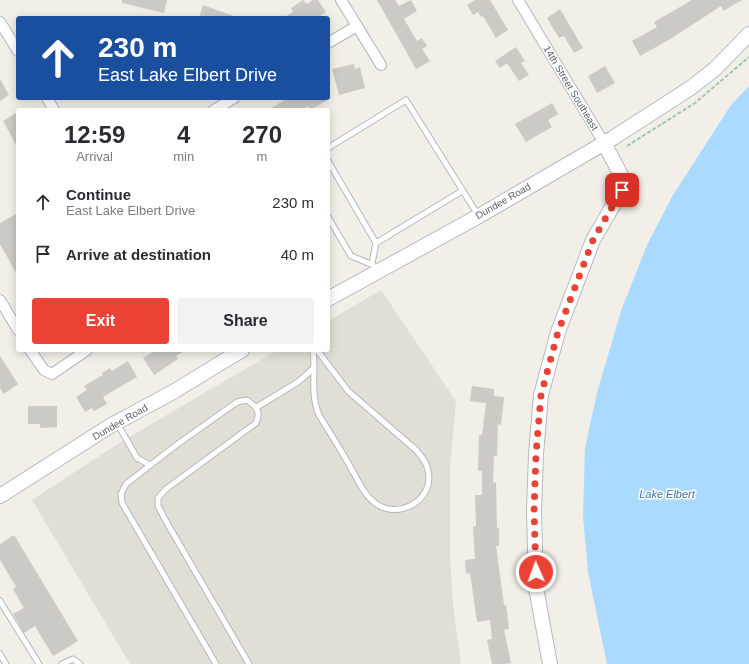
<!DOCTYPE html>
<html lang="en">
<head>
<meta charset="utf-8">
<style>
  body { margin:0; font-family:Helvetica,sans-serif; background:#f2f2f3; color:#2b2b33; height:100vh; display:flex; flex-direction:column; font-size:15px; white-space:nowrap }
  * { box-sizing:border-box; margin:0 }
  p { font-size:13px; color:#7c7c81 }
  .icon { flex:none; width:22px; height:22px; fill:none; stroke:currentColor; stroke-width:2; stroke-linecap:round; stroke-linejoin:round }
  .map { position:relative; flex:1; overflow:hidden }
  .side { position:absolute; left:16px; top:108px; width:314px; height:244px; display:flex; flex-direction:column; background:#fff; border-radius:4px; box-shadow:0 2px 10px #0003 }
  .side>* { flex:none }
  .hud { position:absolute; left:16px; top:16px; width:314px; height:84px; border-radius:4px; box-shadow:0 2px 10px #0003; background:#1a4fa0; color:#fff; overflow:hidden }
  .pin { position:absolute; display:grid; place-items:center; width:34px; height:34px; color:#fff; margin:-17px; border-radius:8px; box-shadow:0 2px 6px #0006 }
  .me { position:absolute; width:44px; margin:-22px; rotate:358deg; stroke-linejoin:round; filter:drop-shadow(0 0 3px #0008) }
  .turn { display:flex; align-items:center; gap:14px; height:84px; padding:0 16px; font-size:18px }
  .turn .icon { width:52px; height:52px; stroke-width:2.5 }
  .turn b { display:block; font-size:28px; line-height:34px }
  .eta { display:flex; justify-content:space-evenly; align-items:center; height:68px; text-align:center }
  .eta b { font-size:24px; font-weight:700; line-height:28px }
  .button { display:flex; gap:8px; margin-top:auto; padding:8px 16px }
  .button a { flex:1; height:46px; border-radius:4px; background:#ea4335; color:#fff; font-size:16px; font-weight:700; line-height:46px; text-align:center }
  .button a+a { background:#f2f2f3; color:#2b2b33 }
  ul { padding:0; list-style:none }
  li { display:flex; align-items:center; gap:12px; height:52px; padding:0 16px }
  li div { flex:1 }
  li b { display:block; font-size:15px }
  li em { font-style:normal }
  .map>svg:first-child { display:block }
  .education { fill:#e1ded6 }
  .water { fill:#aadaff }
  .building { fill:#cccac5 }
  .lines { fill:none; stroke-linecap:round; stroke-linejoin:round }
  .lane-casing { stroke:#b5b8bc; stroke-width:7 }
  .street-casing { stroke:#b5b8bc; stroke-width:12 }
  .secondary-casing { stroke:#b6babf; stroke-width:16 }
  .path { stroke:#9cc7a9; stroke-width:2; stroke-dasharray:4 2; stroke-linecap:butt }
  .lane { stroke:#fff; stroke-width:5 }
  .street { stroke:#fff; stroke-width:10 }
  .secondary { stroke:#fff; stroke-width:14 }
  .route { stroke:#ea4335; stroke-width:7; stroke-dasharray:0 12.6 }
  .labels { text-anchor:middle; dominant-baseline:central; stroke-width:3; stroke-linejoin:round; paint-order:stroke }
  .street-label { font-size:10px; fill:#5f6368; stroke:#fff }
  .water-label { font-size:11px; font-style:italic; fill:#4174aa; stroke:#fff }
</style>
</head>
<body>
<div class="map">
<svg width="749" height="664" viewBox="0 0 749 664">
  <rect width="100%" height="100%" fill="#f1efe8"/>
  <polygon class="education" points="381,290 456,401 450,467 450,557 453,605 461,664 130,664 32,500 119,443 278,350 328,350 328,321"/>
  <polygon class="water" points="749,86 749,664 607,664 588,572 583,517 585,448 597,393 621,311 647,245 673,195 731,105"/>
  <g class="building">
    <polygon points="122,0 167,0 164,13 122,3"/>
    <polygon points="303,0 307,4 313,0 318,0 326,12 317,18 283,18 293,12 291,8"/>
    <polygon points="377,0 395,0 399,6 411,0 417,11 404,19 417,41 422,38 427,46 422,49 430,61 416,69"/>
    <polygon points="475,0 490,0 508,30 496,38 483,16 481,17 478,12 473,15 467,5"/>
    <polygon points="692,0 742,0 723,11 721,6 672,38 640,56 632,41 657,27 654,22"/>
    <polygon points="203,5 236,17 236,18 199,18"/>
    <polygon points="560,9 583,48 574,53 564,36 559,38 547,18"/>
    <polygon points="516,47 525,61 521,63 529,75 519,81 507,63 500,68 495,61"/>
    <polygon points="354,64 355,69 360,67 365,88 339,95 332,69"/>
    <polygon points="605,66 615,83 597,93 588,76"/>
    <polygon points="0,79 9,95 0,101"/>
    <polygon points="288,98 331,98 310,110 308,106 301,110 268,110"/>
    <polygon points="552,103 558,114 548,120 552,127 526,142 515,124"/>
    <polygon points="18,112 18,148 3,121"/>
    <polygon points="18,213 18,276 0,244 0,223"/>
    <polygon points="156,350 186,350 176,356 178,359 154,375 143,358"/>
    <polygon points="0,356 18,384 4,394 0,388"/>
    <polygon points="128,361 137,377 103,397 107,404 94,411 92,408 85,412 76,397 87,390 84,386 103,375 102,373 110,368 112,371"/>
    <polygon points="472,386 494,389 494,396 504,397 501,425 498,424 497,456 494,456 493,483 496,482 497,528 499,528 499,546 496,546 504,605 506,605 509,629 504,630 511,663 504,664 492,664 487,640 492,639 490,620 477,622 470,573 466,574 465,560 475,559 473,527 476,526 475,495 482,495 482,471 478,471 479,435 482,435 486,403 470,401"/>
    <polygon points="28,406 57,406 57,427 40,428 40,424 28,424"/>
    <polygon points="14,535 78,641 53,656 35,626 24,633 13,614 24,608 13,589 16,587 0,560 0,544"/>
  </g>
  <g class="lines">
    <defs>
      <g id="lane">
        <polyline points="328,148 406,100 478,215"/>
        <polyline points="328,161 376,243 372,263"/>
        <polyline points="328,217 351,256 373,265"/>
        <polyline points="376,243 462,191"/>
        <path d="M 313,350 C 316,372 310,394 319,415 C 330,433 341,450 351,468 C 358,480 364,495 375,503 C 399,521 435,499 428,471 C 427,462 421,456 416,450 L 348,391 L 317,350"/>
        <polyline points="257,407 298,382 314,368"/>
        <polyline points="117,423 137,458 150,465"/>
        <polyline points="0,601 39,664"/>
        <polyline points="0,654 6,664"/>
        <polyline points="62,664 73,659 80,664"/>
        <path d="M 216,664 L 122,503 L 121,494 L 126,484 L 175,446 L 237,402 L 247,400 C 257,407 261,412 256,423 L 166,489 L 158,498 L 158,506 L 167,523 L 249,664"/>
      </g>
      <g id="street">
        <polyline points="341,0 381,65"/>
        <polyline points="518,0 604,143"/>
        <polyline points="0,22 18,51"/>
        <polyline points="328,43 357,26"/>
        <polyline points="47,98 54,110"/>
        <polyline points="214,110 234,98"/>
        <polyline points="0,300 18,330"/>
        <polyline points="30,350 44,370 52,374 87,350"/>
      </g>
      <g id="secondary">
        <polyline points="328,299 479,216 613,138 692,87 716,68 749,34"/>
        <polyline points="0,496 110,426 173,392 242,350"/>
        <polyline points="550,664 536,588 534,511 536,454 541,395 558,332 593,240 622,190 622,177 604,143"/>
      </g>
    </defs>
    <use href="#lane" class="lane-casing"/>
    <use href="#street" class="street-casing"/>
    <use href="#secondary" class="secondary-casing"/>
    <polyline class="path" points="627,146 695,103 749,57"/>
    <use href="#lane" class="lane"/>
    <use href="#street" class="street"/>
    <use href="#secondary" class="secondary"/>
  </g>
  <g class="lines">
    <polyline class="route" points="536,572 534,511 536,454 541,395 558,332 593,240 622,190"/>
  </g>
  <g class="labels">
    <g class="street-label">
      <text transform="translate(571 88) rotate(59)">14th Street Southeast</text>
      <text transform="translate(503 201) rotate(-30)">Dundee Road</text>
      <text transform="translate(120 422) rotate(-30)">Dundee Road</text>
    </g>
    <g class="water-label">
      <text x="667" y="494">Lake Elbert</text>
    </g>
  </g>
</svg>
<div class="pin" style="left:622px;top:190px;background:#d93025"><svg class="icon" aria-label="arrive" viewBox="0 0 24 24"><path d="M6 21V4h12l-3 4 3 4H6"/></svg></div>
<svg class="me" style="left:536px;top:572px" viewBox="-20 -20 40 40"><circle r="17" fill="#ea4335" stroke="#fff" stroke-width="3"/><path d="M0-11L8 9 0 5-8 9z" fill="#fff"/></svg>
<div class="hud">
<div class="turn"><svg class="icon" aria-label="ahead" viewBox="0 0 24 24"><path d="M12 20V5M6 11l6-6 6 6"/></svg><div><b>230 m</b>East Lake Elbert Drive</div></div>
</div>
<section class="side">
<div class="eta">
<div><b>12:59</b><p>Arrival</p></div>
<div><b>4</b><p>min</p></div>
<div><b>270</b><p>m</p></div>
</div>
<ul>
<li><svg class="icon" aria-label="ahead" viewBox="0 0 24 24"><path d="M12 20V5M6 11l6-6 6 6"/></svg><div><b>Continue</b><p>East Lake Elbert Drive</p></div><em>230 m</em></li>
<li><svg class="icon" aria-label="arrive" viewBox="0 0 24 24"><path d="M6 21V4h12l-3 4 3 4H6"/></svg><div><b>Arrive at destination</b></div><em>40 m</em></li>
</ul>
<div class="button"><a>Exit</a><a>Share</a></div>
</section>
</div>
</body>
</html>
